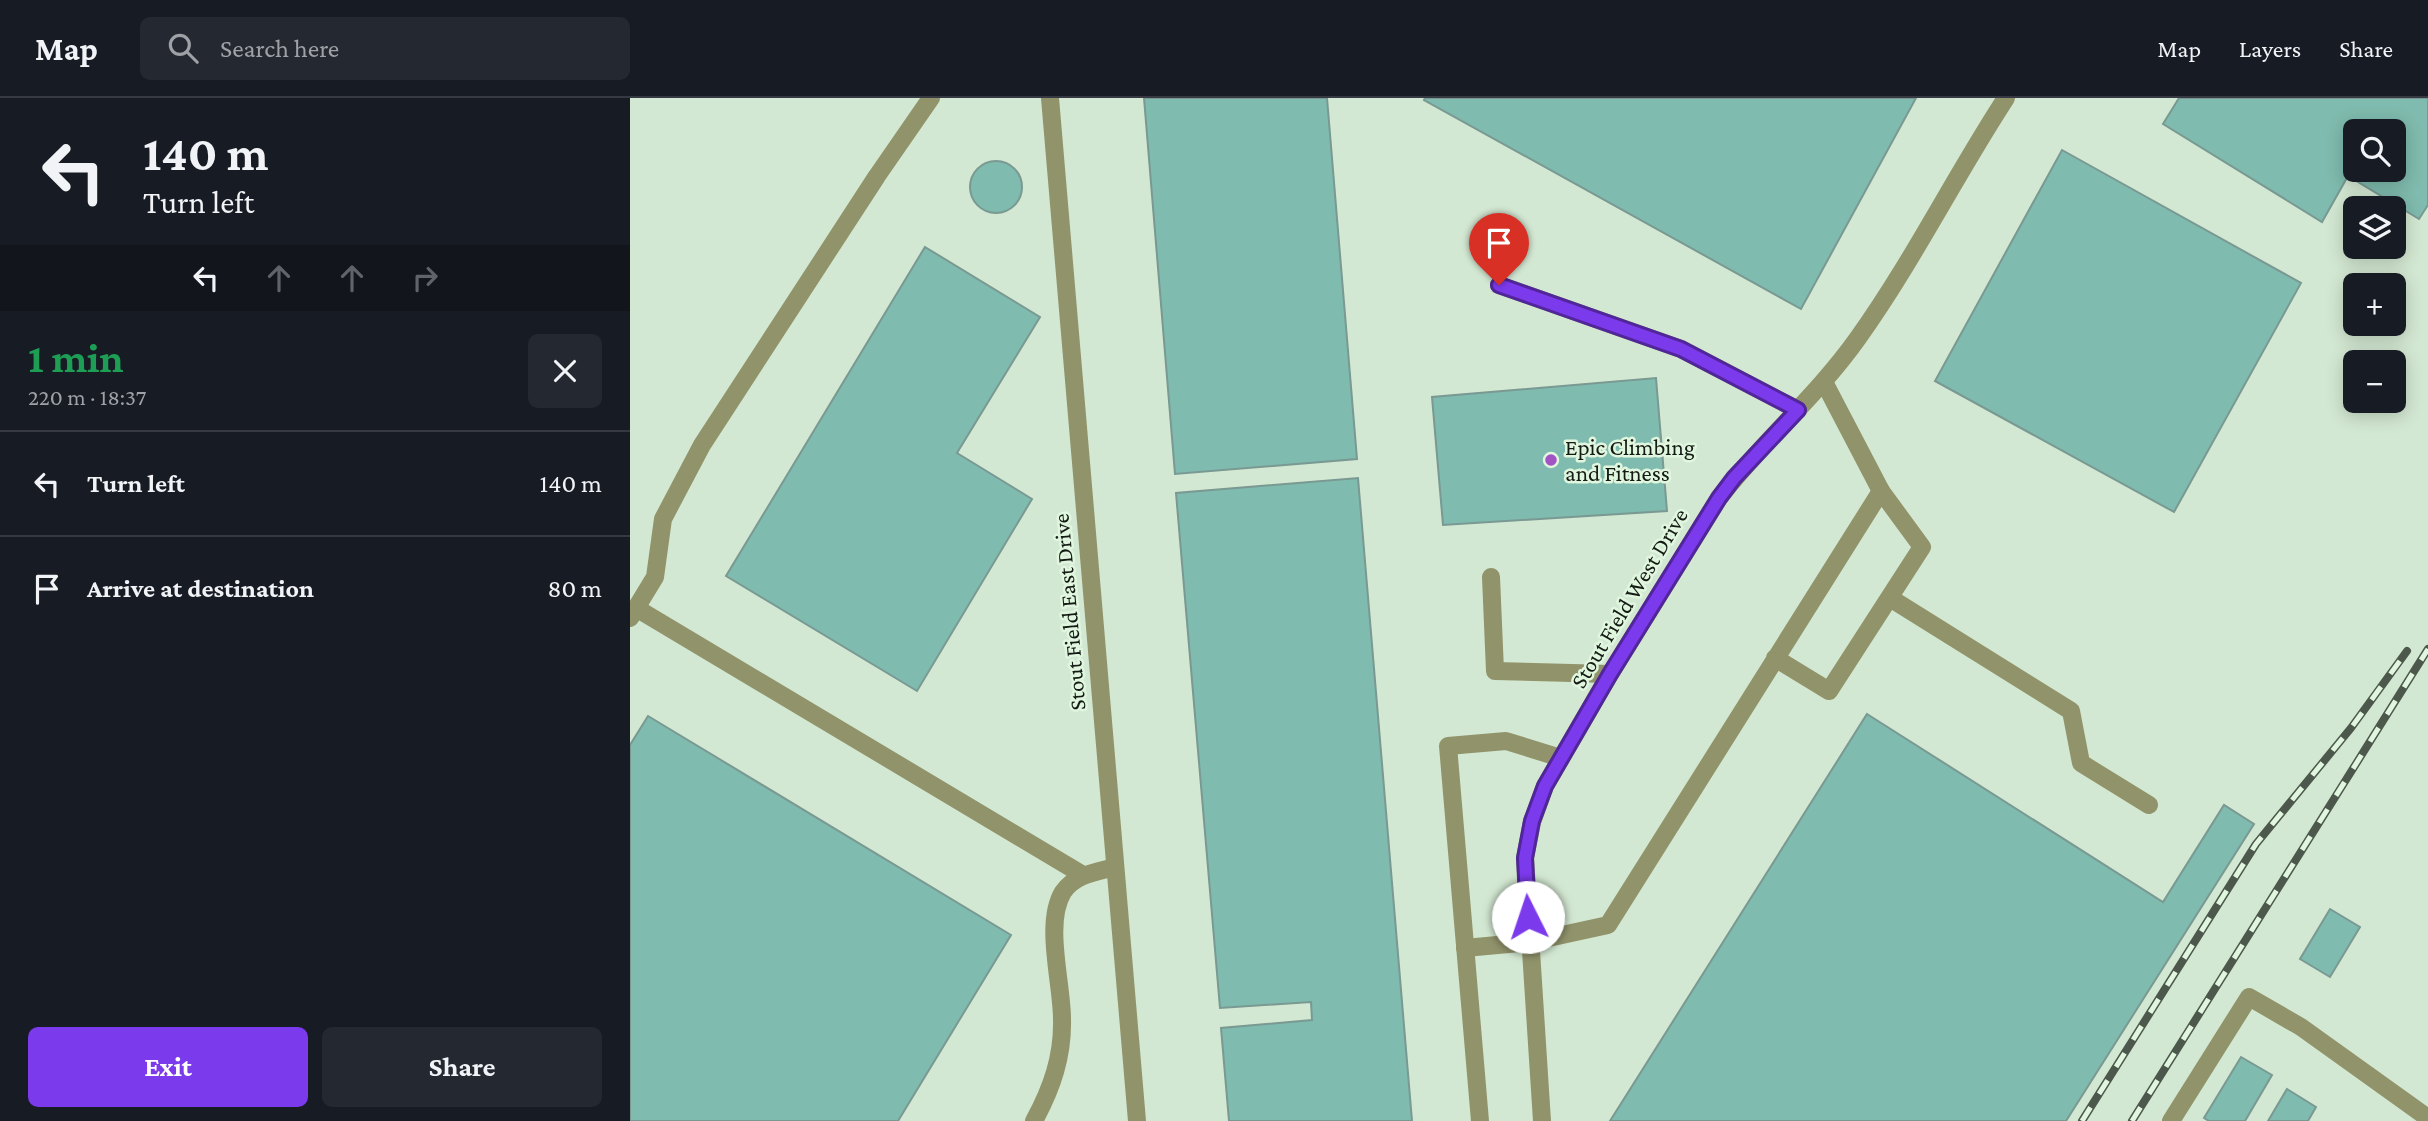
<!DOCTYPE html>
<html lang="en">
<head>
<meta charset="utf-8">
<style>
  body { margin:0; font-family:"Crimson Pro",serif; background:#242831; color:#f1f3f6; height:100vh; display:flex; flex-direction:column; font-size:26px; white-space:nowrap }
  * { box-sizing:border-box; margin:0 }
  p { font-size:23px; color:#9ea1a6 }
  .icon { flex:none; width:38px; height:38px; fill:none; stroke:currentColor; stroke-width:2; stroke-linecap:round; stroke-linejoin:round }
  .map { position:relative; flex:1; overflow:hidden }
  .sheet { display:flex; flex-direction:column; background:#171b24; width:630px }
  .sheet>* { flex:none }
  .top-card { background:#171b24; color:#f1f3f6; overflow:hidden }
  .buttons { position:absolute; left:1713px; top:21px; display:grid; gap:14px }
  .buttons a { display:grid; place-items:center; width:63px; height:63px; border-radius:10px; background:#171b24; box-shadow:0 4px 18px #0003; font-size:35px }
  .pin { position:absolute; display:grid; place-items:center; width:60px; height:60px; color:#fff; margin:-72px -30px; border-radius:50% 50% 50% 0; rotate:-45deg; box-shadow:0 0 7px #0007 }
  .pin .icon { rotate:45deg }
  .me { position:absolute; width:77px; margin:-38px; rotate:356deg; stroke-linejoin:round; filter:drop-shadow(0 0 5px #0008) }
  .turn { display:flex; align-items:center; gap:24px; height:147px; padding:0 28px; font-size:32px }
  .turn .icon { width:91px; height:91px; stroke-width:2.5 }
  .turn b { display:block; font-size:49px; line-height:60px }
  .lanes { display:flex; align-items:center; height:66px; padding:0 28px; background:#0003; justify-content:center; gap:35px; direction:ltr }
  .lanes .off { opacity:.35 }
  .round { display:grid; place-items:center; flex:none; width:74px; height:74px; border-radius:10px; background:#242831 }
  .head { display:flex; align-items:center; justify-content:space-between; height:119px; padding:0 28px }
  h1 { font-size:42px; font-weight:700; line-height:52px; color:#1e9e55 }
  .button { display:flex; gap:14px; margin-top:auto; padding:14px 28px }
  .button a { flex:1; height:80px; border-radius:10px; background:#7c3aed; color:#fff; font-size:28px; font-weight:700; line-height:80px; text-align:center }
  .button a+a { background:#242831; color:#f1f3f6 }
  ul { padding:0; list-style:none }
  li { display:flex; align-items:center; gap:21px; height:105px; padding:0 28px; border-top:2px solid #363941 }
  li div { flex:1 }
  li b { display:block; font-size:26px }
  li em { font-style:normal }
  header { display:flex; align-items:center; gap:42px; box-sizing:border-box; height:98px; padding:0 35px; background:#171b24; border-bottom:2px solid #363941 }
  header strong { font-size:33px }
  nav { display:flex; gap:38px; margin-inline-start:auto; font-size:24px }
  .search { width:490px; height:63px; background:#242831; display:flex; align-items:center; gap:18px; box-sizing:border-box; padding:0 24px; border-radius:10px; color:#9ea1a6; font-size:26px }
  main { display:flex; flex:1; min-height:0 }
  .map>svg:first-child { display:block }
  .building { fill:#7fbbae; stroke:#799992; stroke-width:2; fill-rule:evenodd }
  .lines { fill:none; stroke-linecap:round; stroke-linejoin:round }
  .minor { stroke:#91936b; stroke-width:18 }
  .rail-casing { stroke:#4d584c; stroke-width:8 }
  .rail { stroke:#e0f6df; stroke-width:5; stroke-dasharray:16; stroke-linecap:butt }
  .route-casing { stroke:#51269a; stroke-width:18 }
  .route { stroke:#7c3aed; stroke-width:12 }
  .poi-dot { fill:#a253c4; stroke:#e0f6df; stroke-width:2.5 }
  .labels { text-anchor:middle; dominant-baseline:central; stroke-width:5; stroke-linejoin:round; paint-order:stroke }
  .poi-label { font-size:23px; fill:#141b14; stroke:#e0f6df; text-anchor:start }
  .street-label { font-size:23px; fill:#141b14; stroke:#e0f6df }
</style>
</head>
<body>
<header>
<strong>Map</strong>
<div class="search"><svg class="icon" aria-label="search" viewBox="0 0 24 24"><circle cx="10" cy="10" r="6"/><path d="M15 15l6 6"/></svg>Search here</div>
<nav><a>Map</a><a>Layers</a><a>Share</a></nav>
</header>
<main>
<section class="sheet">
<div class="top-card">
<div class="turn"><svg class="icon" aria-label="left" viewBox="0 0 24 24"><path d="M17 20v-9H6M10 6l-5 5 5 5"/></svg><div><b>140 m</b>Turn left</div></div>
<div class="lanes"><svg class="icon" aria-label="left" viewBox="0 0 24 24"><path d="M17 20v-9H6M10 6l-5 5 5 5"/></svg><svg class="icon off" aria-label="ahead" viewBox="0 0 24 24"><path d="M12 20V5M6 11l6-6 6 6"/></svg><svg class="icon off" aria-label="ahead" viewBox="0 0 24 24"><path d="M12 20V5M6 11l6-6 6 6"/></svg><svg class="icon off" aria-label="right" viewBox="0 0 24 24"><path d="M7 20v-9h11M14 6l5 5-5 5"/></svg></div>
</div>
<div class="head"><div><h1>1 min</h1><p>220 m · 18:37</p></div><a class="round"><svg class="icon" aria-label="close" viewBox="0 0 24 24"><path d="M6 6l12 12M18 6L6 18"/></svg></a></div>
<ul>
<li><svg class="icon" aria-label="left" viewBox="0 0 24 24"><path d="M17 20v-9H6M10 6l-5 5 5 5"/></svg><div><b>Turn left</b></div><em>140 m</em></li>
<li><svg class="icon" aria-label="arrive" viewBox="0 0 24 24"><path d="M6 21V4h12l-3 4 3 4H6"/></svg><div><b>Arrive at destination</b></div><em>80 m</em></li>
</ul>
<div class="button"><a>Exit</a><a>Share</a></div>
</section>
<div class="map">
<svg width="1798" height="1023" viewBox="0 0 1798 1023">
  <rect width="100%" height="100%" fill="#d3e8d2"/>
  <g class="building">
    <polygon points="514,0 697,0 727,361 545,376"/>
    <polygon points="795,0 1286,0 1171,211 794,2"/>
    <path d="M 1549,0 L 1798,0 L 1798,107 L 1789,121 L 1718,78 L 1692,124 L 1533,26 ZM 1726,33 L 1764,33 L 1764,72 L 1726,72 Z"/>
    <polygon points="1432,52 1671,185 1544,414 1305,283"/>
    <circle cx="366" cy="89" r="26"/>
    <polygon points="295,149 410,219 327,355 402,401 287,593 96,478"/>
    <polygon points="1026,280 1037,413 813,427 802,299"/>
    <polygon points="728,380 782,1023 599,1023 591,930 682,922 681,904 590,910 546,395"/>
    <polygon points="1237,616 1533,804 1594,707 1624,726 1436,1023 980,1023"/>
    <polygon points="18,618 381,837 268,1023 0,1023 0,647"/>
    <polygon points="1700,811 1730,829 1700,879 1670,861"/>
    <polygon points="1611,959 1642,977 1615,1023 1579,1023 1574,1020"/>
    <polygon points="1657,991 1686,1009 1678,1023 1638,1023"/>
  </g>
  <g class="lines">
    <g class="minor">
      <polyline points="420,0 507,1023"/>
      <polyline points="869,187 1051,251 1168,312"/>
      <polyline points="1194,284 1251,393"/>
      <polyline points="861,479 865,573 980,576"/>
      <polyline points="1260,500 1441,613 1451,665 1519,707"/>
      <polyline points="6,510 453,777"/>
      <polyline points="0,520 25,479 33,421 72,347 247,78 301,0"/>
      <polyline points="835,850 900,844 978,827 1251,393 1292,449 1199,593 1145,560"/>
      <path d="M 404,1023 C 422,990 433,958 432,921 C 432,885 414,825 433,794 C 445,776 467,774 485,769"/>
      <polyline points="850,1023 818,648 876,643 931,660"/>
      <path d="M 912,1023 L 895,760 L 902,724 L 915,688 L 980,576 L 1089,400 C 1132,344 1187,298 1228,240 C 1283,163 1325,78 1376,0"/>
      <polyline points="1541,1023 1619,899 1671,929 1798,1020"/>
    </g>
    <defs>
      <g id="rail">
        <polyline points="1452,1023 1626,746 1721,630 1777,553"/>
        <polyline points="1502,1023 1798,551"/>
      </g>
    </defs>
    <use href="#rail" class="rail-casing"/>
    <use href="#rail" class="rail"/>
  </g>
  <g class="lines">
    <defs>
      <polyline id="route" points="869,187 1051,251 1168,312 1104,380 1089,400 980,576 915,688 902,723 895,760 898,819"/>
    </defs>
    <use href="#route" class="route-casing"/>
    <use href="#route" class="route"/>
  </g>
  <circle class="poi-dot" cx="921" cy="362" r="7"/>
  <g class="labels">
    <g class="poi-label">
      <text x="935" y="349">Epic Climbing<tspan x="935" dy="26">and Fitness</tspan></text>
    </g>
    <g class="street-label">
      <text transform="translate(999 500) rotate(-59)">Stout Field West Drive</text>
      <text transform="translate(439 514) rotate(-95)">Stout Field East Drive</text>
    </g>
  </g>
</svg>
<div class="buttons">
<a><svg class="icon" aria-label="search" viewBox="0 0 24 24"><circle cx="10" cy="10" r="6"/><path d="M15 15l6 6"/></svg></a>
<a><svg class="icon" aria-label="layers" viewBox="0 0 24 24"><path d="M12 4l9 5-9 5-9-5zM3 14l9 5 9-5"/></svg></a>
<a>+</a>
<a>−</a>
</div>
<div class="pin" style="left:869px;top:187px;background:#d93025"><svg class="icon" aria-label="arrive" viewBox="0 0 24 24"><path d="M6 21V4h12l-3 4 3 4H6"/></svg></div>
<svg class="me" style="left:898px;top:819px" viewBox="-20 -20 40 40"><circle r="19" fill="#fff"/><path d="M0-13L10 11 0 6-10 11z" fill="#7c3aed"/></svg>
</div>
</main>
</body>
</html>
